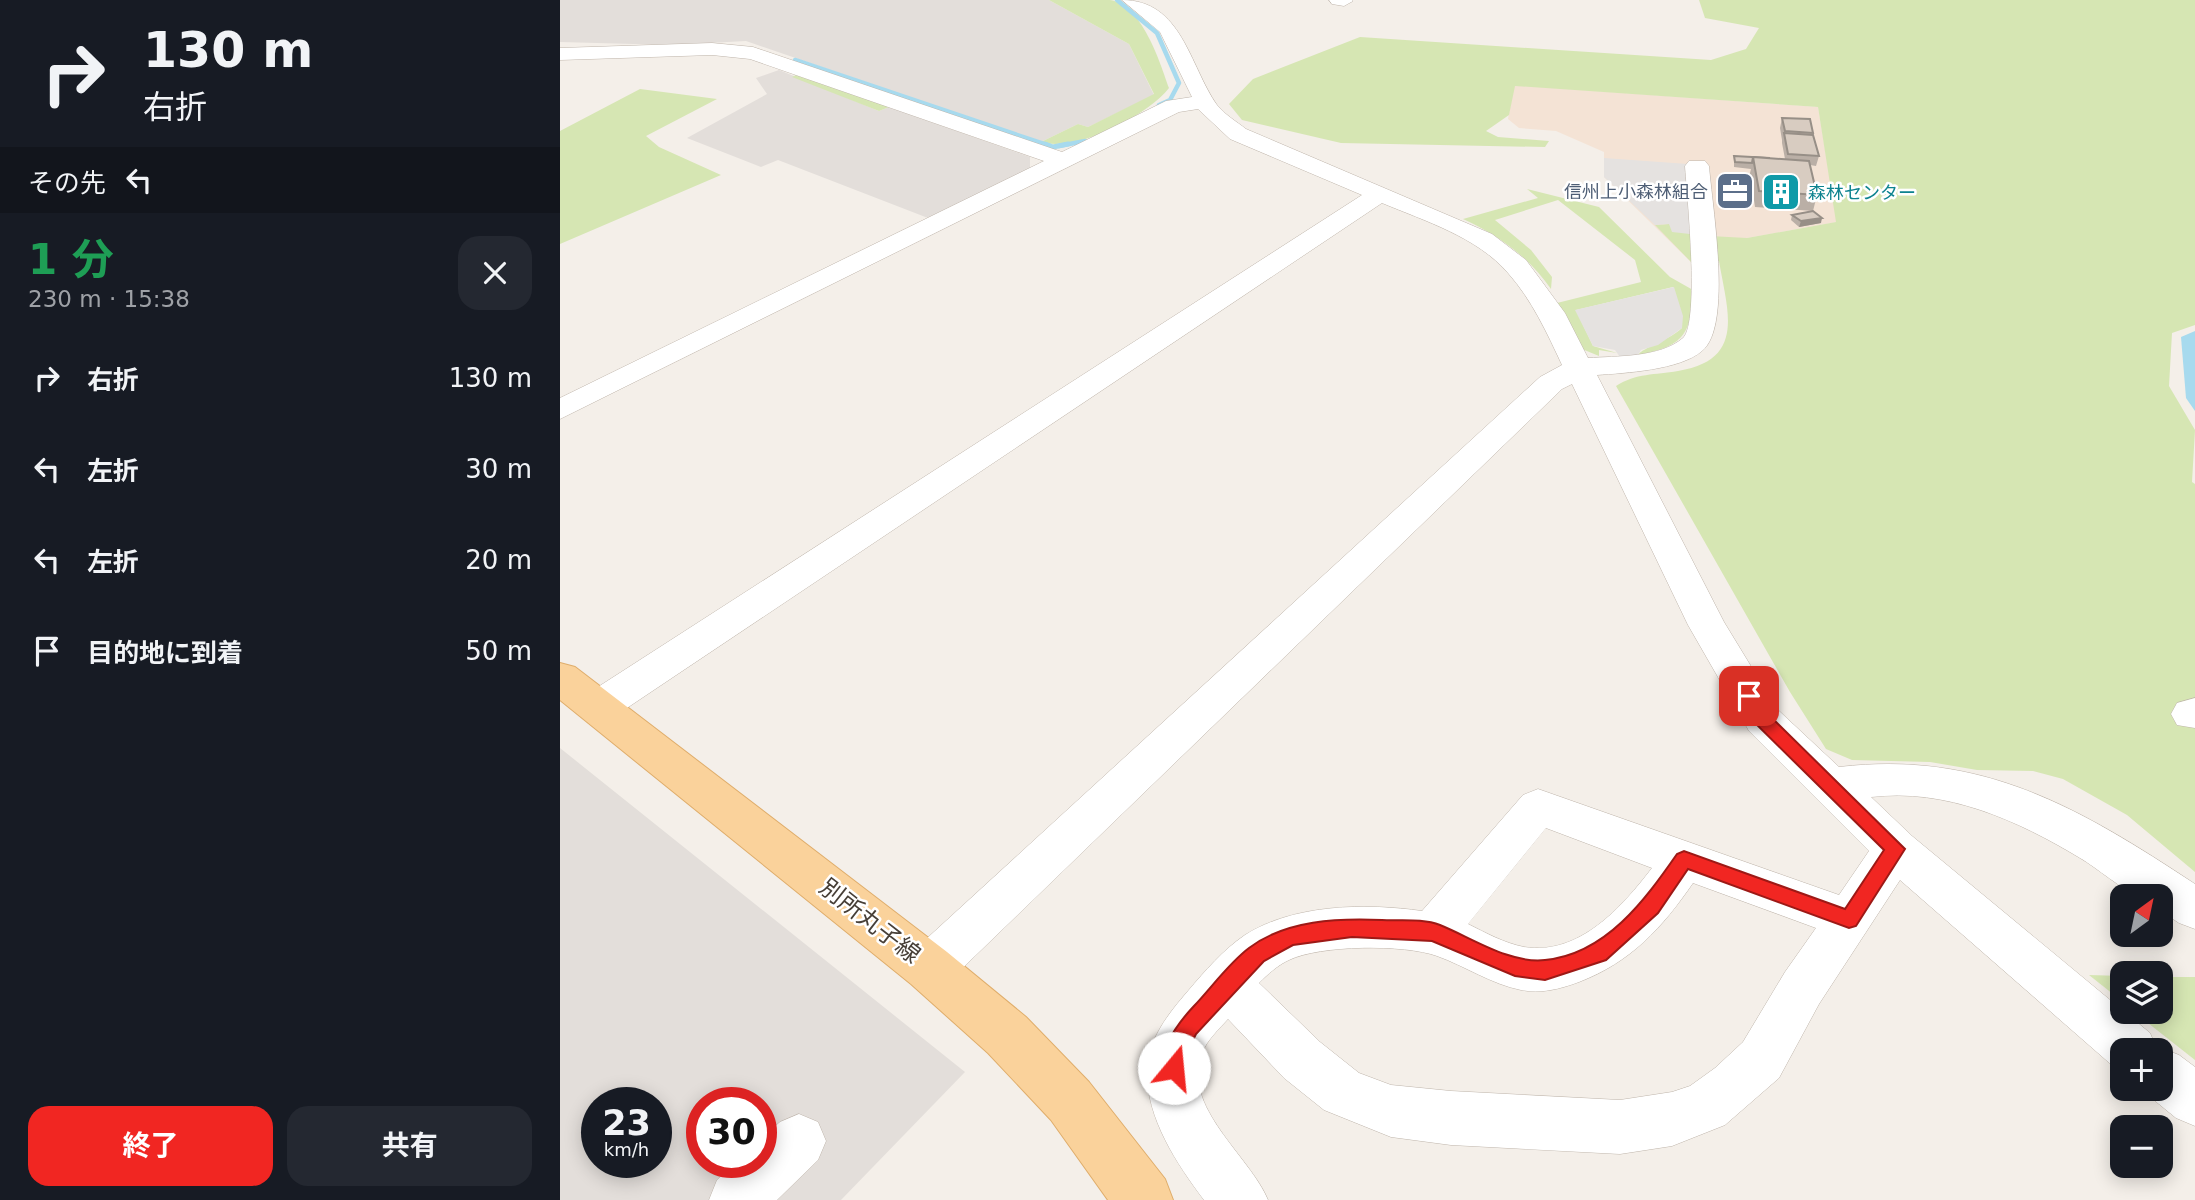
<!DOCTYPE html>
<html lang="ja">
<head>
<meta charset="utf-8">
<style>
  body { margin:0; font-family:"DejaVu Sans","Noto Sans JP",sans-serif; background:#242831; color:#f1f3f6; height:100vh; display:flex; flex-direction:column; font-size:26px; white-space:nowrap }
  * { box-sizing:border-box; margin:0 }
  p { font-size:23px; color:#9ea1a6 }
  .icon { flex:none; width:38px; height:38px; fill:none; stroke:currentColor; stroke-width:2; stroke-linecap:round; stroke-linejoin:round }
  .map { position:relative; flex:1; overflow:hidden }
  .side { display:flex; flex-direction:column; background:#171b24; width:560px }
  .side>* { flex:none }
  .hud { background:#171b24; color:#f1f3f6; overflow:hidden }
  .needle { width:46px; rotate:33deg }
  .fabs { position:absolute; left:1550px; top:884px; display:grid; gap:14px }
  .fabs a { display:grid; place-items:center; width:63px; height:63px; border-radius:14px; background:#171b24; box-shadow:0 4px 18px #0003; font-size:35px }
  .speed { position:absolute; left:21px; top:1087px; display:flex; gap:14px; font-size:35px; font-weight:700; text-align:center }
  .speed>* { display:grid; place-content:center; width:91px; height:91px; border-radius:50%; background:#171b24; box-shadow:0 4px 18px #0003; line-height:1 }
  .speed small { font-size:18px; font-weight:400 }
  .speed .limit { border:10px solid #d22; background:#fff; color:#111 }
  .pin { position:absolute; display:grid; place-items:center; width:60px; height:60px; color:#fff; margin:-30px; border-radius:14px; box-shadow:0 4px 10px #0006 }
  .me { position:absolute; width:77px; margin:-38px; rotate:17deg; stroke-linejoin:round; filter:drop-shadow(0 0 5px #0008) }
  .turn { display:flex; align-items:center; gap:24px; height:147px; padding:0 28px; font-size:32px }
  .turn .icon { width:91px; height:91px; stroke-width:2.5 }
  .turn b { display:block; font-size:49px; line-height:60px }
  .then { display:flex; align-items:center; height:66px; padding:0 28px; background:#0003; gap:14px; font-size:26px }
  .round { display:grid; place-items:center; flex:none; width:74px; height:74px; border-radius:21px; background:#242831 }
  .summary { display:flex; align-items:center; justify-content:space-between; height:119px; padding:0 28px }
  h1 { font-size:42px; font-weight:700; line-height:52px; color:#1e9e55 }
  .button { display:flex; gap:14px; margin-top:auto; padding:14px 28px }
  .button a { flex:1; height:80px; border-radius:21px; background:#f12622; color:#fff; font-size:28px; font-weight:700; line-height:80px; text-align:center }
  .button a+a { background:#242831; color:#f1f3f6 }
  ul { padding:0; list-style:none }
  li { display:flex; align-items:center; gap:21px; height:91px; padding:0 28px }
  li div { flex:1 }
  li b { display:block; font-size:26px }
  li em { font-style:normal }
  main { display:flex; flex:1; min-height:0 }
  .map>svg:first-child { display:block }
  .commercial { fill:#f4e3d5 }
  .industrial { fill:#e3deda; fill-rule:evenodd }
  .green { fill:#d6e6b3 }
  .parking { fill:#e5e2e0 }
  .water { fill:#a7daee }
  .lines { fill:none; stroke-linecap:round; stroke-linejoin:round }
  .stream-far1 { stroke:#a7daee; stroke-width:4.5 }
  .stream { stroke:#a7daee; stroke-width:5 }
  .minor-casing { stroke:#bfb5ab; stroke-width:1 }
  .major-casing { stroke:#dfad6b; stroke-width:2 }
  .minor { fill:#fff; fill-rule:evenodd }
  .major { fill:#fad29b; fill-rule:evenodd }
  .wall { fill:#baafa6 }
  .shaded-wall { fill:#978f87 }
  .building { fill:#d8ccc1; stroke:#978f87; stroke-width:2 }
  .route { fill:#f12622; stroke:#9d1916; stroke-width:2 }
  .labels { text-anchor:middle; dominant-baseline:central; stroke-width:5; stroke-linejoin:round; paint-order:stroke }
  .far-service-label { font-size:18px; fill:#4e5e75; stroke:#fff; text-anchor:end }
  .far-culture-label { font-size:18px; fill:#0d838f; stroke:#fff; text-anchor:start }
  .near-street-label { font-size:24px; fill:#473f37; stroke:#fff }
</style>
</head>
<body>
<main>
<section class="side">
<div class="hud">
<div class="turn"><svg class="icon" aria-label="right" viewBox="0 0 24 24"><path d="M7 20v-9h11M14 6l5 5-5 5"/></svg><div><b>130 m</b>右折</div></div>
<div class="then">その先<svg class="icon" aria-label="left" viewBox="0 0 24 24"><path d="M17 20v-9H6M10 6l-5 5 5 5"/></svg></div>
</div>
<div class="summary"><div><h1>1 分</h1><p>230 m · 15:38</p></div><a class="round"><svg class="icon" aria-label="close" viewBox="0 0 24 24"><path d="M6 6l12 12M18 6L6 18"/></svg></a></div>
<ul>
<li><svg class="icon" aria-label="right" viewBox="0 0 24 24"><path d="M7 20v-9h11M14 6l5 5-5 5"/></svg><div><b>右折</b></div><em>130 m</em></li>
<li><svg class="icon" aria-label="left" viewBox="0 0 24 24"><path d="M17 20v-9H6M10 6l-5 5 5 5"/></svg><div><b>左折</b></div><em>30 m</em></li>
<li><svg class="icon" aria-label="left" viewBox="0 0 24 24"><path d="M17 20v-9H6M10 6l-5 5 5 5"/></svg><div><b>左折</b></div><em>20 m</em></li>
<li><svg class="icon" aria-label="arrive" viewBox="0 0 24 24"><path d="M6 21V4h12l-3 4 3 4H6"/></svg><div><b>目的地に到着</b></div><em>50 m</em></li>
</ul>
<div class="button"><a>終了</a><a>共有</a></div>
</section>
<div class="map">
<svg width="1635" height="1200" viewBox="0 0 1635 1200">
  <rect width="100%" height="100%" fill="#f4efe9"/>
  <polygon class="commercial" points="954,85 1258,107 1277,222 1187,238 1133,264 1044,177 1044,152 996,131 959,128 948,119"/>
  <g class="industrial">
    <polygon points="0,0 489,0 569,44 594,95 528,127 518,124 481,142 186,41 110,45 0,42"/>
    <polygon points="219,70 319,111 329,107 470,157 470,168 368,218 218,160 201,167 127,138 207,94 196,78"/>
    <path d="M 0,748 L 405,1072 L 281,1200 L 0,1200 ZM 37,1102 L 96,1102 L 96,1162 L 37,1162 ZM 142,1102 L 201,1102 L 201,1162 L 142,1162 Z"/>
  </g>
  <g class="green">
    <path d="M 489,0 C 509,0 531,0 550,0 C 582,5 600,62 609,88 C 587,116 516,153 481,142 L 518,124 L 528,127 L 594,94 L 569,44 Z"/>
    <path d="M 1139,0 L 1635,0 L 1635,325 L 1612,333 L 1609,386 L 1635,430 L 1632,482 L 1635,484 L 1635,872 L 1567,815 L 1503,779 L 1473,771 L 1417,770 L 1370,762 L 1292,760 L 1266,749 L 1230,692 L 1056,386 C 1076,373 1095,375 1118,371 C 1187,360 1167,310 1159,261 L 1151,262 L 1150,236 L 1187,238 L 1276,222 L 1258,107 L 955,86 L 949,115 L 926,131 L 938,137 L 989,141 L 985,147 L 781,143 L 682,120 L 669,104 L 693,79 L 800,37 L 1151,60 L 1186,49 L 1199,28 L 1145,18 Z"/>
    <polygon points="236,75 329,107 319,111 232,77"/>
    <polygon points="80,89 157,99 86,136 99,147 161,175 0,244 0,131"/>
    <path d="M 967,189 L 1039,207 L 1110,277 L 1133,290 C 1131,335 1124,346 1078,355 C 1082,348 1111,339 1122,328 L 1113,287 L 1016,310 L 1033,346 L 1057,353 L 1039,350 L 1039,356 L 1022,349 L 997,303 L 1081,282 L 1075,260 L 998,200 L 935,220 L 971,250 L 992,277 L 991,289 C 969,257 938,235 903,219 L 978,198 Z"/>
    <polygon points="1109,224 1130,234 1133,264 1095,225"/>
    <polygon points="1529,975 1563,976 1563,1002"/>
    <polygon points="1601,977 1635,977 1635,1060 1574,1012 1601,1012"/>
  </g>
  <g class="parking">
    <polygon points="1044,158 1128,164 1130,234 1112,232 1109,224 1095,225 1044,177"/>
    <polygon points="1114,287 1123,316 1122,328 1098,345 1081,350 1078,355 1060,357 1055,350 1033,346 1015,310"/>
  </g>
  <polygon class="water" points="1635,331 1635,411 1626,398 1621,337"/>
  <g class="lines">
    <g class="stream-far1">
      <polyline points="557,0 597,33 619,83 610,100 599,105"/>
      <polyline points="235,60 490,146"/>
      <polyline points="499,146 525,141"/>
    </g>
    <polyline class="stream" points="485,144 493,147 508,144"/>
    <defs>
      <g id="minor">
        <path d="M 562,0 C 622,0 629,65 657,105 C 664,114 677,122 686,129 L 932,234 L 966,260 L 1005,313 L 1028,358 C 1056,356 1100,358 1123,338 C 1140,322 1127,194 1125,166 L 1129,161 L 1145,161 L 1149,166 C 1152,205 1173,326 1142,351 C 1120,370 1065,373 1037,375 L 1164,622 L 1217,709 L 1279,767 C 1422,750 1520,808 1635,884 L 1635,929 L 1619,923 L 1601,911 L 1601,896 C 1595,896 1586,898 1580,896 C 1563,891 1536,867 1520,858 C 1457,820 1386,788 1311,797 L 1352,836 L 1590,1033 L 1597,1049 L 1601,1048 L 1619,1055 L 1635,1067 L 1635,1126 L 1616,1118 L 1583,1091 L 1582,1088 L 1601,1088 L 1601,1050 L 1563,1050 L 1563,1071 L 1554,1067 L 1340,880 L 1259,1004 L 1219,1078 L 1165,1125 L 1112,1146 L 1060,1154 L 891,1145 L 831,1137 L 764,1110 L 724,1078 L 668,1019 C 659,1029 647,1040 642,1053 C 620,1106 690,1156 708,1200 L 644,1200 C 617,1164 586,1118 587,1070 C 588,1039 609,1013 628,991 C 645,971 663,950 685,935 C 734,904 806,903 862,911 L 963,795 L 978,789 L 1279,895 L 1309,851 L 1189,731 L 1128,625 L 1012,384 L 1002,389 L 386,984 L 369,990 L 352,984 L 345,968 L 352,952 L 980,377 L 1002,365 C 987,333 972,300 948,273 C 917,237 865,221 822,203 L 52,718 L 38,722 L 24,718 L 18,707 L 24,696 L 802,195 L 670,139 L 638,109 L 619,112 L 0,419 L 0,398 L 484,161 L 190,59 L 152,55 L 0,60 L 0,48 L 152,43 L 193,47 L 502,152 L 606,101 L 632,97 L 600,32 ZM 986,828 L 1092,868 C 1062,907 1019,956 964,947 C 944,943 926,933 908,924 ZM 1133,883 L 1256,928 L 1225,972 L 1183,1042 L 1155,1068 L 1130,1086 L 1112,1092 L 1060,1100 L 891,1091 L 831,1085 L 799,1073 L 760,1042 L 699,983 C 708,974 718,965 729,960 C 760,945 844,944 877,956 C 905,966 931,984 961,990 C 981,994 1000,989 1019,982 C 1071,962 1102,928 1133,883 Z"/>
        <polygon points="769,0 792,0 793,1 784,6 772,4"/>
        <polygon points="1635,698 1635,728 1617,725 1611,714 1617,703"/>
        <polygon points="239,1114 258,1122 266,1141 258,1160 217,1200 149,1200 157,1180 177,1162 201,1162 201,1139 220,1122"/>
      </g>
      <polygon id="major" points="0,663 15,667 387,952 466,1017 529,1082 605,1179 613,1200 548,1200 491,1120 428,1053 351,984 0,700"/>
    </defs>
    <use href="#minor" class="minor-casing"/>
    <use href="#major" class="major-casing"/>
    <use href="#minor" class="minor"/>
    <use href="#major" class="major"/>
  </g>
  <g class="wall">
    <polygon points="1222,118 1253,133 1259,156 1256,166 1250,165 1257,195 1253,211 1195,207 1190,173 1191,169 1174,167 1174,156 1225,159 1222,143 1222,140 1220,128"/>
    <polygon points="1232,215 1261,223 1239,227 1231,220"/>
  </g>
  <polygon class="shaded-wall" points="1262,218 1261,223 1239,227 1241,221"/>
  <g class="building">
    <polygon points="1222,118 1250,119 1253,133 1225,131"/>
    <polygon points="1224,133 1253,135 1259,156 1228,154"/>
    <polygon points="1174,156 1210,158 1193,157 1192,163 1175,162"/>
    <polygon points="1193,157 1249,161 1257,195 1199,191"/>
    <polygon points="1253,211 1262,218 1241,221 1232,215"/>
  </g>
  <path class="route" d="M 1189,690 L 1195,692 L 1209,715 L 1345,849 L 1296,926 L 1289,928 L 1128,869 L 1098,913 L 1046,960 L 985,980 L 955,976 L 872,941 L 792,937 L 733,945 L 704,961 L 636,1034 L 626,1054 L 622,1076 L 614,1079 L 606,1076 C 596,1051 618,1023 634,1006 C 652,987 669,963 689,948 C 726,920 778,918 822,920 C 840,921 863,918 880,925 C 912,938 950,964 985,960 C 1046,954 1085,900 1117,854 L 1124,851 L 1285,909 L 1324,850 L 1197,725 L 1180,696 Z"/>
  <defs>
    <symbol id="office-square" viewBox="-11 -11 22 22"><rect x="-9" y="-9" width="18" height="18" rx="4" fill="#5c6f8a" stroke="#fff"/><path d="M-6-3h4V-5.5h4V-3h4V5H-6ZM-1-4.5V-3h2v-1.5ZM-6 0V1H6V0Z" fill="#fff"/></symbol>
    <symbol id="building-square" viewBox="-11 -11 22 22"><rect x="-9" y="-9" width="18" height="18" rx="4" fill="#0f9aa8" stroke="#fff"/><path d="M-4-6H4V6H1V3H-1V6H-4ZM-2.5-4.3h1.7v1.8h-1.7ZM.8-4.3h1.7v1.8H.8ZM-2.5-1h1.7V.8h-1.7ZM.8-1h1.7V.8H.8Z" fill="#fff"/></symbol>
  </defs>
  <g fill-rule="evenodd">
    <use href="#office-square" x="1153" y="169" width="44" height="44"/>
    <use href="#building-square" x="1199" y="170" width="44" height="44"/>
  </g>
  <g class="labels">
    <g class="far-service-label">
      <text x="1148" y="191">信州上小森林組合</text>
    </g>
    <g class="far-culture-label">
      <text x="1248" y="192">森林センター</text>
    </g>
    <g class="near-street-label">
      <text transform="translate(310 921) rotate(38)">別所丸子線</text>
    </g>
  </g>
</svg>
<div class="fabs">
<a><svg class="needle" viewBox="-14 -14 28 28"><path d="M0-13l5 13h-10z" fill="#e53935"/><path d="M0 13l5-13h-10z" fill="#9ea1a6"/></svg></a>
<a><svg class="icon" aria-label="layers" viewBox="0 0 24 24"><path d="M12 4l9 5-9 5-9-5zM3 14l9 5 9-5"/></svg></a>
<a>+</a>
<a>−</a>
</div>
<div class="speed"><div>23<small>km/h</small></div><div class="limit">30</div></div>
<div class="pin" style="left:1189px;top:696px;background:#d93025"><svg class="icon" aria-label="arrive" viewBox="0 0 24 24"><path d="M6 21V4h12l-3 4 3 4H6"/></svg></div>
<svg class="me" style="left:614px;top:1068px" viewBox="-20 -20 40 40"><circle r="19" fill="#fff"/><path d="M0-13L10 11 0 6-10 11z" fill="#f12622"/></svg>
</div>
</main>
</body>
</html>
